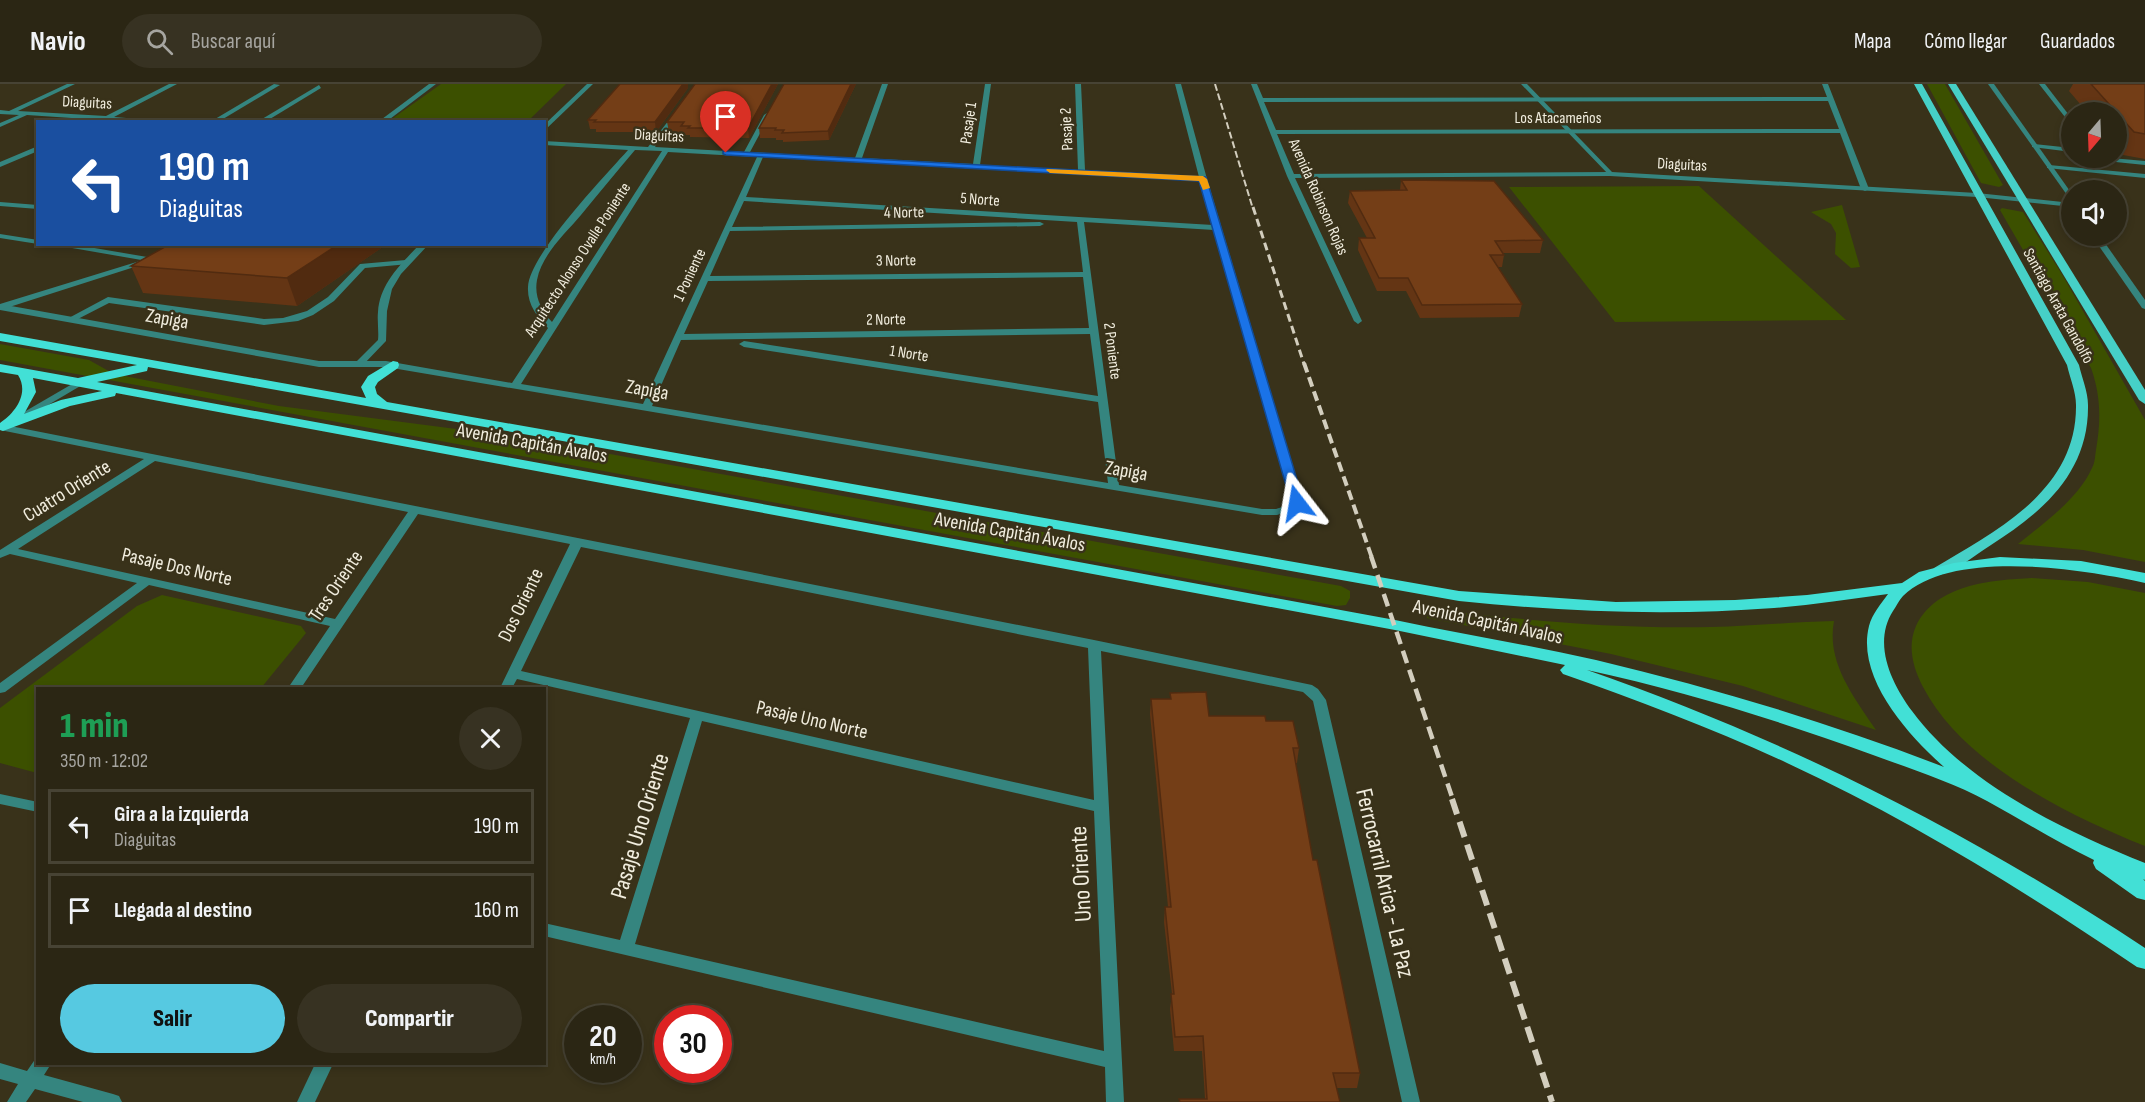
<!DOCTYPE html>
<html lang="es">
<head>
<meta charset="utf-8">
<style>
  body { margin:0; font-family:"Sofia Sans Condensed",sans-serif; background:#373222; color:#f1f3f6; height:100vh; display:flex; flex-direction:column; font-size:22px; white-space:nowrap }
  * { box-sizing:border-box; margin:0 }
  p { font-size:20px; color:#a6a5a0 }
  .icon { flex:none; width:33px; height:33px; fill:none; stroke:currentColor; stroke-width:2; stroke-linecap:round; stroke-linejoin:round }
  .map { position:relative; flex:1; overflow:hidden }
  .details { position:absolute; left:36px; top:603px; width:510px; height:378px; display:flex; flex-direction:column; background:#2b2614; border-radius:0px; box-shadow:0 3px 9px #0003,0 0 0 2px #474334 }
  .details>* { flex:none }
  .banner { position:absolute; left:36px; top:36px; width:510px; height:126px; border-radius:0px; box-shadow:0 3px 9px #0003,0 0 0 2px #474334; background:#1a4fa0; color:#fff; overflow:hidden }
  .needle { width:39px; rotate:199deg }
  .tools { position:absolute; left:2061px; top:18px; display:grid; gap:12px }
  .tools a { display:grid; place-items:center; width:66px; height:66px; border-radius:50%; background:#2b2614; box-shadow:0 3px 9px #0003,0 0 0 2px #474334; font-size:30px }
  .speed { position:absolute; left:564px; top:921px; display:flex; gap:12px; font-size:30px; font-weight:700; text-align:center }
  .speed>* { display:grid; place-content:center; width:78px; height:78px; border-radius:50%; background:#2b2614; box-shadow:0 3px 9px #0003,0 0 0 2px #474334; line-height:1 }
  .speed small { font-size:15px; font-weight:400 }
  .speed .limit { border:9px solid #d22; background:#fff; color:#111 }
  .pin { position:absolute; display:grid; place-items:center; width:51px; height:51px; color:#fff; margin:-62px -26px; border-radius:50% 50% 50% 0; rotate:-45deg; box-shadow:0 0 6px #0007 }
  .pin .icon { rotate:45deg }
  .me { position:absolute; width:66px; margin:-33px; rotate:346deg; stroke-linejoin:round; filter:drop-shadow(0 0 4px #0008) }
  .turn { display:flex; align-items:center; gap:21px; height:126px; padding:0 24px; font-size:27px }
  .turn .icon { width:78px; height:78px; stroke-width:2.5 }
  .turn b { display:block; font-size:42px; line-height:51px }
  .round { display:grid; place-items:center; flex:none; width:63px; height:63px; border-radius:32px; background:#373222 }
  .summary { display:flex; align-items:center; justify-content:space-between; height:102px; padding:0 24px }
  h1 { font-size:36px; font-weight:800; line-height:45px; color:#1e9e55 }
  .primary-button { display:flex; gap:12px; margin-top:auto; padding:12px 24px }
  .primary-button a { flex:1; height:69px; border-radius:36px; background:#56c9e1; color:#111; font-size:24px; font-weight:800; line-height:69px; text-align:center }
  .primary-button a+a { background:#373222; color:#f1f3f6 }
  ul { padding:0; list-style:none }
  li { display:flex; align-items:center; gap:18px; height:75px; margin:0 12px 9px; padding:0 12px; border:3px solid #474334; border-radius:0px }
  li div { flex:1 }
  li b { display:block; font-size:22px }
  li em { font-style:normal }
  header { display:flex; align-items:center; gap:36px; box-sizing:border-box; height:84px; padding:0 30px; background:#2b2614; border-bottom:2px solid #474334 }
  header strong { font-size:28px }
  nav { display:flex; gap:33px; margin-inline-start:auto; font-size:21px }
  .search { width:420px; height:54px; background:#373222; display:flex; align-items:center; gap:15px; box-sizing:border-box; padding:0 21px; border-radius:33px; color:#a6a5a0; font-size:22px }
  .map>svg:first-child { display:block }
  .green { fill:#3c5000 }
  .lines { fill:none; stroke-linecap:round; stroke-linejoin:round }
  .service { fill:#35857f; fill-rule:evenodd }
  .minor { fill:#35857f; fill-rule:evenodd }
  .tertiary { fill:#35857f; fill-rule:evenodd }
  .primary { fill:#46d0c7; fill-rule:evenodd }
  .trunk { fill:#42e0d6; fill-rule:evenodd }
  .rail-far4 { stroke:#d3cebe; stroke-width:2; stroke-dasharray:7 3; stroke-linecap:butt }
  .rail-far3 { stroke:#d3cebe; stroke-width:3; stroke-dasharray:8 4.5; stroke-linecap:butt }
  .rail-far2 { stroke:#d3cebe; stroke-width:4; stroke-dasharray:10 5; stroke-linecap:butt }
  .rail-far1 { stroke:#d3cebe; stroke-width:4.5; stroke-dasharray:13 7; stroke-linecap:butt }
  .rail { stroke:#d3cebe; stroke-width:6; stroke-dasharray:16 8; stroke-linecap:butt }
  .wall { fill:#643514 }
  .shaded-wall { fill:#512b10 }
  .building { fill:#743e17; stroke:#512b10; stroke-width:1.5 }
  .route { fill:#1a73e8; stroke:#114b97; stroke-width:1.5 }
  .slow { fill:#f59e0b }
  .labels { text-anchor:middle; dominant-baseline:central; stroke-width:5; stroke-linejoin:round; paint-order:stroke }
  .far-street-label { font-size:16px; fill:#f1edde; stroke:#39321a }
  .street-label { font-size:20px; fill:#f1edde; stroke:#39321a }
  .near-street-label { font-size:24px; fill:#f1edde; stroke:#39321a }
</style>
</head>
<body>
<header>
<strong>Navio</strong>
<div class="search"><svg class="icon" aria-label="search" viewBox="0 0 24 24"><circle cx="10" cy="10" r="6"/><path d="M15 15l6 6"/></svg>Buscar aquí</div>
<nav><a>Mapa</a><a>Cómo llegar</a><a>Guardados</a></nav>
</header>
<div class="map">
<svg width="2145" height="1018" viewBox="0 0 2145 1018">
  <rect width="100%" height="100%" fill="#39321a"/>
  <g class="green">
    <polygon points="441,0 566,0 528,37 389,37"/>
    <polygon points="1927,0 1945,0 2003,101 1999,103 1981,99"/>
    <polygon points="1699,102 1846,236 1615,238 1509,103"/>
    <polygon points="1842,121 1860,183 1851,184 1835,170 1836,149 1831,140 1811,128"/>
    <path d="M 2002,124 L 2023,128 L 2063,192 L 2145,336 L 2145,478 L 2083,466 L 2018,460 C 2044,439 2078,415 2092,384 C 2095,379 2095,372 2096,366 C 2101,337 2101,312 2091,284 L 2000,126 Z"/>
    <polygon points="0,260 89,276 114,290 279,322 464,346 610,370 1341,502 1350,507 1350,514 1346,521 1337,522 0,276"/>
    <path d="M 2032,494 L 2088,498 L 2145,509 L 2145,762 C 2068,731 1963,680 1923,603 C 1913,584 1907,562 1916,542 C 1936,500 1992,496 2032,494 Z"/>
    <polygon points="162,511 301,542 306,549 261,604 38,604 37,689 0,679 0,624 137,522"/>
    <path d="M 1428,525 C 1523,536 1615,545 1711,543 C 1752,542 1793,538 1834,537 C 1826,579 1855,614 1876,646 L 1743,602 L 1611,570 L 1427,534 Z"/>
  </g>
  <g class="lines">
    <g class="service">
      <polygon points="274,0 280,1 218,38 210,38"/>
      <polygon points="319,1 321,4 265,38 257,38"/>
      <polygon points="406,176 410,178 409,180 365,184 334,217 313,231 298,237 264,241 109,219 72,238 65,236 108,213 264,235 283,234 307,227 328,213 360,180"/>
    </g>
    <g class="minor">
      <polygon points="67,0 75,0 18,27 106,32 169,0 177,0 114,33 176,38 131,38 27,31 0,43 0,39 19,31 0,30 0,26 9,27"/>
      <path d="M 882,0 L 888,0 L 862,74 L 973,80 L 985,0 L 991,0 L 980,81 L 1078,86 L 1075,0 L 1081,0 L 1085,86 L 1199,93 L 1175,0 L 1181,0 L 1207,95 L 1303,416 L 1299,424 L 1277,431 L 1262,431 L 386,283 L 319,283 L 0,226 L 0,220 L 319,277 L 386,277 L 512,299 L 548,244 C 537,233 527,220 528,203 C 529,171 604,93 628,66 L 544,61 L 544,57 L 648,63 L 676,27 L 679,29 L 655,63 L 744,68 L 764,31 L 767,29 L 770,31 L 750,68 L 855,74 ZM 635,66 L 662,67 L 552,238 C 541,226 534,212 537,196 C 542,170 565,150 581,131 C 599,109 617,87 635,66 ZM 668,68 L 757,73 L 643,320 L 521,300 ZM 763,73 L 1200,97 L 1213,141 L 746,113 ZM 744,117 L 1077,138 L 1083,188 L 710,192 L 730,147 L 1040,142 L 1044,140 L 1040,138 L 732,143 ZM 1084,138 L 1214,146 L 1293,416 L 1291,420 L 1276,425 L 1262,425 L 1119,401 ZM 1083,193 L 1089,244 L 684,250 L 708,197 ZM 1090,250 L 1098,312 L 744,257 L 739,260 L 744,263 L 1098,318 L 1108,399 L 652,322 L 681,256 Z"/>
      <path d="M 1251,0 L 1257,0 L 1263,14 L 1827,13 L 1822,0 L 1828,0 L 1869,105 L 1865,107 L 1861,105 L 1840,49 L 1277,50 L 1294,90 L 1610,88 L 1614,90 L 1610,92 L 1295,94 L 1362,237 L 1358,240 L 1354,237 L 1287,92 ZM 1828,17 L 1839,45 L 1276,46 L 1264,18 Z"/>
      <polygon points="2039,0 2045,0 2072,35 2072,42"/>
      <polygon points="2034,60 2072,64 2072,68 2032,63 2032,61"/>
      <polygon points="38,62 38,67 0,83 0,78"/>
      <polygon points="2093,74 2111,74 2145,77 2145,81 2096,76"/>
      <polygon points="2049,81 2145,90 2145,94 2047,84 2047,82"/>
      <polygon points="0,118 38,121 38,125 0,122"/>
      <polygon points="0,150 38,156 38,160 0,154"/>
      <polygon points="49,160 71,160 153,174 157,176 153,178"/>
      <polygon points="79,296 84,299 82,301 21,337 17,338 12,335"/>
      <path d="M 0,340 L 1094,556 L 1312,601 L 1318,605 L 1326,616 L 1420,1018 L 1402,1018 L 1313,617 L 1303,608 L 1101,567 L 1124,1018 L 1106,1018 L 1105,983 L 544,852 L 544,839 L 620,856 L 690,634 L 517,595 L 512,604 L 500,604 L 570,460 L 418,430 L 301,604 L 288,604 L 330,542 L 149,501 L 5,608 L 0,609 L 0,599 L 137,499 L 10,470 L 0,474 L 0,466 L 144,375 L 0,346 ZM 155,377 L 408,428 L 335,535 L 18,465 ZM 581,463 L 1088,564 L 1094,716 L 521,587 ZM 702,637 L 1094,727 L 1104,967 L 635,860 Z"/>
      <polygon points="0,710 38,718 38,728 0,720"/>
      <polygon points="36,974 38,974 38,980 51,980 44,991 113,1010 119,1012 122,1018 83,1018 35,1005 26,1018 7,1018 18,1000 0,995 0,979 27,987"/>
      <polygon points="315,980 333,980 315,1018 297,1018"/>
    </g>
    <g class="tertiary">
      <polygon points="429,0 436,0 386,38 378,38"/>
      <polygon points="587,0 593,0 544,47 544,41"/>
      <polygon points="1521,0 1527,0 1612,88 1977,109 2072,119 2072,123 1977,113 1610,92"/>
      <polygon points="1988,0 1994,0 2072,110 2072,118"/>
      <polygon points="2092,152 2100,152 2145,216 2145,225 2142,224"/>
      <path d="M 420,160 L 429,160 L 401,190 L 392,205 L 387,227 L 386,257 L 362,282 L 356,282 L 356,278 L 378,256 C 379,247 377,237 378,228 C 380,199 401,180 420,160 Z"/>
      <polygon points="143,176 150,178 0,226 0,220"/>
    </g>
    <g class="primary">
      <path d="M 1914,0 L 1922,0 L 2079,281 C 2082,294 2088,308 2088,321 C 2089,388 2043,428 1991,461 C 1975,471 1957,487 1939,491 L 1932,487 L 1934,484 C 1998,446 2077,406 2076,321 C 2076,308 2070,294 2067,281 Z"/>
      <polygon points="1948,0 1956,0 2145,306 2145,320 2139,316"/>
    </g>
    <path class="trunk" d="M 0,249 L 366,314 L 361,303 L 368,292 L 393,277 L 398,278 L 399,281 L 398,284 L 378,298 L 375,303 L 377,310 L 387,318 L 1459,507 L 1616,518 L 1735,516 L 1807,511 L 1902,499 L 1919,488 L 1954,479 L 2000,473 L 2081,477 L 2145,489 L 2145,499 C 2084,485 1952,464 1903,512 C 1899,516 1896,523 1893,527 C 1872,560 1892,600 1912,627 C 1966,700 2063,746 2145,779 L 2145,796 L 2143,795 L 2145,797 L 2145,816 L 2137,814 L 2096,785 L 2093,779 L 2094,776 C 2057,758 2023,737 1987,717 C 1952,698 1911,685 1873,671 C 1780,637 1684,607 1587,586 C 1788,656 1967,747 2145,864 L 2145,885 L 2137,883 C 2025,807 1910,736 1787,679 C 1714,645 1639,617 1563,590 L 1560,586 L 1565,581 L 1395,546 L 116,309 L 115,312 L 70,322 L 3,347 L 0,346 L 0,339 C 14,330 30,310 18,291 L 0,288 L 0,280 L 78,294 L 137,281 L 0,257 ZM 148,283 L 1459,517 C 1564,528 1669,532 1774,524 C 1812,521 1850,515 1888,510 C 1881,520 1872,530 1869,542 C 1856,594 1908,651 1944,683 C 1830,639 1714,604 1596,576 C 1529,561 1462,550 1395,536 L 97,298 L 147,287 ZM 33,294 L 102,307 L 61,316 L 24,330 L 36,308 Z"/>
    <polyline class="rail-far4" points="1215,0 1253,125"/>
    <polyline class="rail-far3" points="1253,123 1304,280"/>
    <polyline class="rail-far2" points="1304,279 1372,474"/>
    <polyline class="rail-far1" points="1371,472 1453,716"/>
    <polyline class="rail" points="1452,715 1552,1018"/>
  </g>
  <g class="wall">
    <polygon points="695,0 778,0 749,54 690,53 690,51 683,51 682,48 669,48 667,38"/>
    <polygon points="856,0 829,56 783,58 783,56 776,56 776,54 760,54 759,44"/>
    <polygon points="2073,0 2145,0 2145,75 2123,71 2116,64 2116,28 2087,28 2069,7"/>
    <polygon points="688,4 656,48 596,48 596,45 590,45 588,36"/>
    <polygon points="1401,96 1543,156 1540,169 1503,169 1504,171 1502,183 1498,183 1522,220 1519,233 1420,234 1406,207 1377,207 1358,166 1359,154 1367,154 1348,119 1350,107 1400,106"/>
    <polygon points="170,160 387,160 297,222 143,209 131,182"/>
    <polygon points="1170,609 1209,632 1266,637 1299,664 1297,679 1295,679 1313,776 1360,989 1357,1004 1336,1004 1340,1018 1179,1018 1179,1015 1205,1015 1202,967 1174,967 1170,925 1172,910 1164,838 1165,823 1168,823 1150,630 1151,615 1170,615"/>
  </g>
  <g class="shaded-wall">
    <polygon points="683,0 688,0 688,4 656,48 655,38"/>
    <polygon points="772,0 778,0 749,54 748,44"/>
    <polygon points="851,0 856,0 829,56 828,47"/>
    <polygon points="339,160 387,160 297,222 287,194"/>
  </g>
  <g class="building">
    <polygon points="620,0 683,0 655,38 594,38 596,36 588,36"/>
    <polygon points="695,0 772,0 748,44 688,44 690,42 681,42 684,38 667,38"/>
    <polygon points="784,0 851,0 828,47 782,49 784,46 775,46 776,44 759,44"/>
    <polygon points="2091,0 2145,0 2145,50 2134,48"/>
    <polygon points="1401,96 1494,97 1543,156 1495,157 1504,171 1490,171 1522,220 1422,221 1408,194 1379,194 1359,154 1375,154 1350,107 1407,106"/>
    <polygon points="170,160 339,160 287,194 131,182"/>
    <polygon points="1206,608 1209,632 1265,632 1266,637 1293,637 1299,664 1293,664 1313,776 1317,776 1360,989 1333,989 1340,1018 1180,1018 1179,1015 1207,1015 1203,952 1175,953 1171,910 1174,910 1165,823 1171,823 1151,615 1171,615 1170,609"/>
  </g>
  <polygon class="route" points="723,67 1206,93 1304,419 1297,423 1291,419 1199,97 726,71 723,70"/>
  <polygon class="slow" points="1047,85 1203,92 1207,95 1210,104 1203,106 1199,97 1050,89 1046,86"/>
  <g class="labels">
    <g class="far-street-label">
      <text transform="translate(87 19) rotate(3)">Diaguitas</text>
      <text x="1558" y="34">Los Atacameños</text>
      <text transform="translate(969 39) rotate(-82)">Pasaje 1</text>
      <text transform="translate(1067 45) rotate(-93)">Pasaje 2</text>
      <text transform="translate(659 52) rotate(3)">Diaguitas</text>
      <text transform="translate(1682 81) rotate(3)">Diaguitas</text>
      <text transform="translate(1318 113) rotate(66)">Avenida Robinson Rojas</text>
      <text transform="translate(980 116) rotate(4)">5 Norte</text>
      <text transform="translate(904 129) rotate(-1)">4 Norte</text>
      <text transform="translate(578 176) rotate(-57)">Arquitecto Alonso Ovalle Poniente</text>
      <text transform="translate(896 177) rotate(-1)">3 Norte</text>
      <text transform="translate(690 191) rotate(-65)">1 Poniente</text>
      <text transform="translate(2058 222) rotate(61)">Santiago Arata Gandolfo</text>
      <text transform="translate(886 236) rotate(-1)">2 Norte</text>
      <text transform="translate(1112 267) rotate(83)">2 Poniente</text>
      <text transform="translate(909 270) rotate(9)">1 Norte</text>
    </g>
    <g class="street-label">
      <text transform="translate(167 235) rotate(10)">Zapiga</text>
      <text transform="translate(647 306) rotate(10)">Zapiga</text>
      <text transform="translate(532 359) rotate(10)">Avenida Capitán Ávalos</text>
      <text transform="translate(1126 387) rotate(10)">Zapiga</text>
      <text transform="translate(67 407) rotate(-32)">Cuatro Oriente</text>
      <text transform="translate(1010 448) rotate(10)">Avenida Capitán Ávalos</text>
      <text transform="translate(177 483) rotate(13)">Pasaje Dos Norte</text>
      <text transform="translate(336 502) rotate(-56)">Tres Oriente</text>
      <text transform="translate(521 521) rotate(-64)">Dos Oriente</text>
      <text transform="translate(1488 538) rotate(12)">Avenida Capitán Ávalos</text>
      <text transform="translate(812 636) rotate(13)">Pasaje Uno Norte</text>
    </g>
    <g class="near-street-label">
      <text transform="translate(640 742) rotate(-73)">Pasaje Uno Oriente</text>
      <text transform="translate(1081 790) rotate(-93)">Uno Oriente</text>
      <text transform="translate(1385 799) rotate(77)">Ferrocarril Arica - La Paz</text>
    </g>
  </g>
</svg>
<div class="tools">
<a><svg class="needle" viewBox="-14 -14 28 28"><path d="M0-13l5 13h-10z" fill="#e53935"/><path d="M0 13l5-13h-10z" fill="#a6a5a0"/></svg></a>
<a><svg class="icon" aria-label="sound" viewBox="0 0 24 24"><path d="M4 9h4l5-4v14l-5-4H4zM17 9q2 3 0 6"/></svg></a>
</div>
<div class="speed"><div>20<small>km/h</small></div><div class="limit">30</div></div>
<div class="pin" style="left:726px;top:69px;background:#d93025"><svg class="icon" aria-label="arrive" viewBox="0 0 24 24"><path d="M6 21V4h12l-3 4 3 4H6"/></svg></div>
<svg class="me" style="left:1297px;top:419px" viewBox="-20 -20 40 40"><path d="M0-17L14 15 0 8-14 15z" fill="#1a73e8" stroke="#fff" stroke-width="4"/></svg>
<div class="banner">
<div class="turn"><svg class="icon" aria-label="left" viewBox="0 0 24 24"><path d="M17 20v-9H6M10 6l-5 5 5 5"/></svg><div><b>190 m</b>Diaguitas</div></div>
</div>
<section class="details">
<div class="summary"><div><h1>1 min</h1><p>350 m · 12:02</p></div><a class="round"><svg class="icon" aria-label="close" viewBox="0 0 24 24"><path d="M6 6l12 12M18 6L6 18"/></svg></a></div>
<ul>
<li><svg class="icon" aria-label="left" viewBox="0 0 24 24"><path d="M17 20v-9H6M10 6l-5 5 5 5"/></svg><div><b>Gira a la izquierda</b><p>Diaguitas</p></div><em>190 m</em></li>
<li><svg class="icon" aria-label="arrive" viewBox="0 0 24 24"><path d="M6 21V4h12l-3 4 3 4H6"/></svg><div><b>Llegada al destino</b></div><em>160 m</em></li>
</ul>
<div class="primary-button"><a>Salir</a><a>Compartir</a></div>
</section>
</div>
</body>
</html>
